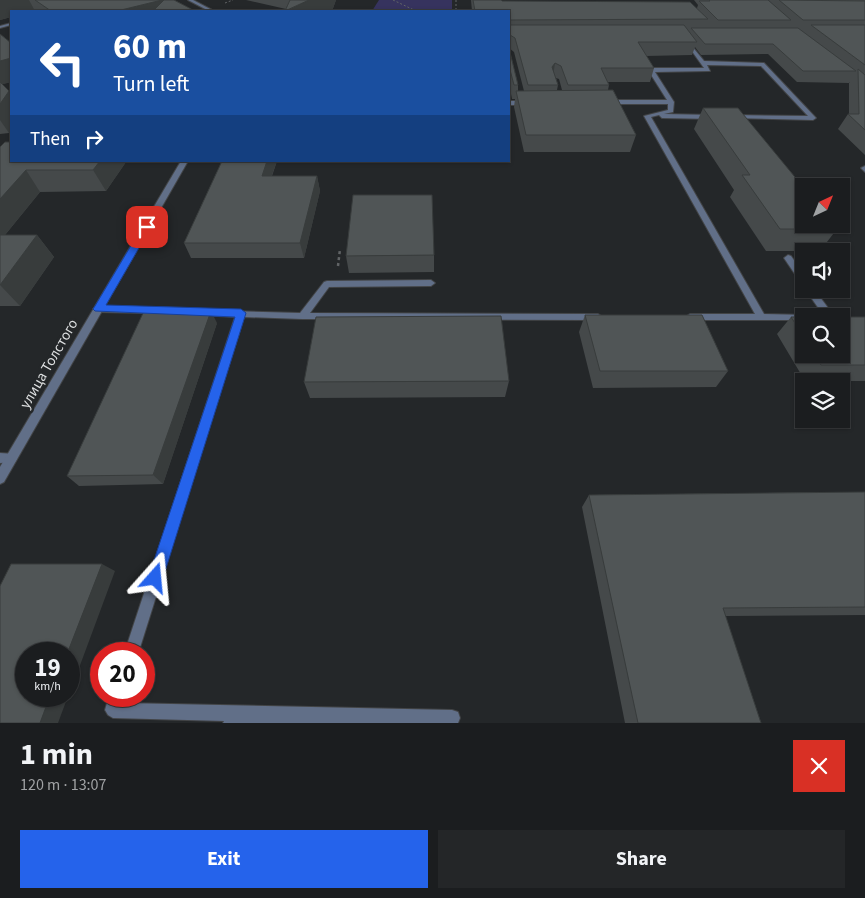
<!DOCTYPE html>
<html lang="en">
<head>
<meta charset="utf-8">
<style>
  body { margin:0; font-family:"Source Sans 3",sans-serif; background:#242628; color:#f1f3f6; height:100vh; display:flex; flex-direction:column; font-size:19px; white-space:nowrap }
  * { box-sizing:border-box; margin:0 }
  p { font-size:16px; color:#a0a2a4 }
  .icon { flex:none; width:28px; height:28px; fill:none; stroke:currentColor; stroke-width:2; stroke-linecap:round; stroke-linejoin:round }
  .map { position:relative; height:723px; overflow:hidden }
  .drawer { display:flex; flex-direction:column; background:#1b1d1f; flex:1 }
  .drawer>* { flex:none }
  .hud { position:absolute; left:10px; top:10px; width:500px; height:152px; border-radius:0px; box-shadow:0 1px 4px #0004,0 0 0 1px #393b3d; background:#1a4fa0; color:#fff; overflow:hidden }
  .needle { width:32px; rotate:43deg }
  .buttons { position:absolute; left:795px; top:178px; display:grid; gap:10px }
  .buttons a { display:grid; place-items:center; width:55px; height:55px; border-radius:0px; background:#1b1d1f; box-shadow:0 1px 4px #0004,0 0 0 1px #393b3d; font-size:25px }
  .speed { position:absolute; left:15px; top:642px; display:flex; gap:10px; font-size:25px; font-weight:700; text-align:center }
  .speed>* { display:grid; place-content:center; width:65px; height:65px; border-radius:50%; background:#1b1d1f; box-shadow:0 1px 4px #0004,0 0 0 1px #393b3d; line-height:1 }
  .speed small { font-size:12px; font-weight:400 }
  .speed .limit { border:8px solid #d22; background:#fff; color:#111 }
  .pin { position:absolute; display:grid; place-items:center; width:42px; height:42px; color:#fff; margin:-21px; border-radius:10px; box-shadow:0 2px 8px #0006 }
  .me { position:absolute; width:55px; margin:-28px; rotate:18deg; stroke-linejoin:round; filter:drop-shadow(0 0 4px #0008) }
  .turn { display:flex; align-items:center; gap:18px; height:105px; padding:0 20px; font-size:22px }
  .turn .icon { width:65px; height:65px; stroke-width:2.5 }
  .turn b { display:block; font-size:35px; line-height:42px }
  .then { display:flex; align-items:center; height:48px; padding:0 20px; background:#0003; gap:10px; font-size:19px }
  .round { display:grid; place-items:center; flex:none; width:52px; height:52px; border-radius:0px; background:#242628 }
  .head { display:flex; align-items:center; justify-content:space-between; height:85px; padding:0 20px }
  h1 { font-size:30px; font-weight:700; line-height:38px }
  .primary-button { display:flex; gap:10px; margin-top:auto; padding:10px 20px }
  .primary-button a { flex:1; height:58px; border-radius:0px; background:#2563eb; color:#fff; font-size:20px; font-weight:700; line-height:58px; text-align:center }
  .primary-button a+a { background:#242628; color:#f1f3f6 }
  .map>svg:first-child { display:block }
  .green { fill:#36335e }
  .lines { fill:none; stroke-linecap:round; stroke-linejoin:round }
  .service-casing { stroke:#424446; stroke-width:2 }
  .minor-casing { stroke:#424446; stroke-width:2 }
  .tertiary-casing { stroke:#424446; stroke-width:2 }
  .path-far1 { stroke:#616466; stroke-width:1; stroke-dasharray:2 2; stroke-linecap:butt }
  .path { stroke:#616466; stroke-width:2.5; stroke-dasharray:3 3; stroke-linecap:butt }
  .service { fill:#616f88; fill-rule:evenodd }
  .minor { fill:#616f88; fill-rule:evenodd }
  .tertiary { fill:#616f88; fill-rule:evenodd }
  .wall { fill:#45494a; fill-rule:evenodd }
  .shaded-wall { fill:#383c3c }
  .building { fill:#505556; stroke:#383c3c }
  .route { fill:#2563eb; stroke:#184099 }
  .labels { text-anchor:middle; dominant-baseline:central; stroke-width:5; stroke-linejoin:round; paint-order:stroke }
  .street-label { font-size:15px; fill:#dddfe0; stroke:#242729 }
</style>
</head>
<body>
<div class="map">
<svg width="865" height="723" viewBox="0 0 865 723">
  <rect width="100%" height="100%" fill="#242729"/>
  <polygon class="green" points="379,0 452,0 452,11 372,11"/>
  <g class="lines">
    <defs>
      <g id="service">
        <polygon points="686,39 704,61 764,63 816,118 813,120 730,118 730,116 732,115 808,116 761,66 707,65 710,71 655,72 674,102 673,112 664,114 713,115 716,117 713,119 662,118 659,115 651,117 764,314 807,315 808,316 804,316 804,320 690,320 685,317 690,314 755,314 644,116 668,110 668,104 607,104 604,102 607,100 667,100 648,70 651,68 704,68 684,40"/>
        <polygon points="509,101 522,101 525,103 522,105 509,105"/>
        <polygon points="865,166 865,172 861,168"/>
        <polygon points="788,255 791,256 804,274 804,284 801,283 784,258"/>
        <polygon points="431,280 435,283 431,286 329,287 310,313 598,314 603,317 598,320 302,319 244,317 138,654 124,654 235,317 200,315 197,314 195,312 197,310 300,313 324,282 327,281"/>
        <polygon points="805,289 814,289 834,316 824,316"/>
        <polygon points="98,306 185,308 190,311 185,314 98,312 93,309"/>
        <polygon points="0,453 15,454 17,458 15,462 0,463"/>
        <polygon points="109,696 125,696 123,703 452,710 458,712 460,718 458,723 223,723 224,721 113,718 108,715 105,710"/>
      </g>
      <g id="minor">
        <polygon points="11,23 11,25 0,28 0,26"/>
        <polygon points="181,161 188,161 4,482 0,484 0,467"/>
      </g>
      <polygon id="tertiary" points="188,0 193,0 214,11 209,11"/>
    </defs>
    <use href="#service" class="service-casing"/>
    <use href="#minor" class="minor-casing"/>
    <use href="#tertiary" class="tertiary-casing"/>
    <g class="path-far1">
      <polyline points="393,0 416,11"/>
      <polyline points="456,0 456,11"/>
      <polyline points="225,3 233,0"/>
    </g>
    <polyline class="path" points="338,266 340,249"/>
    <use href="#service" class="service"/>
    <use href="#minor" class="minor"/>
    <use href="#tertiary" class="tertiary"/>
  </g>
  <g class="wall">
    <polygon points="0,0 174,0 195,11 11,11 11,17 0,20"/>
    <polygon points="246,0 336,0 332,11 285,11 286,9"/>
    <path d="M 471,0 L 501,0 L 502,1 L 697,8 L 698,5 L 694,0 L 865,0 L 865,155 L 838,129 L 848,114 L 849,114 L 849,83 L 853,76 L 849,83 L 797,82 L 768,54 L 701,55 L 695,47 L 692,55 L 646,56 L 654,68 L 650,82 L 608,82 L 609,85 L 608,90 L 636,135 L 630,152 L 524,152 L 514,107 L 515,99 L 512,99 L 509,84 L 509,48 L 518,85 L 518,91 L 524,91 L 514,52 L 509,48 L 509,11 L 472,11 ZM 556,78 L 559,79 L 562,90 L 557,90 L 558,85 Z"/>
    <polygon points="0,34 11,43 11,82 2,84 11,94 11,131 9,133 0,134"/>
    <polygon points="703,108 837,229 820,251 766,251 730,197 734,190 694,129"/>
    <polygon points="0,147 11,161 125,161 126,162 106,191 40,192 5,235 37,235 54,257 20,306 0,306"/>
    <polygon points="222,161 277,161 272,176 317,176 320,191 304,258 191,258 184,243"/>
    <polygon points="434,255 434,272 349,273 346,256"/>
    <polygon points="585,315 728,371 716,387 593,388 579,332"/>
    <polygon points="791,317 804,317 804,354 841,354 865,317 865,381 805,381 777,334"/>
    <polygon points="217,323 163,484 79,486 67,476"/>
    <polygon points="509,381 505,397 310,398 304,382"/>
    <polygon points="865,492 865,615 725,616 761,723 625,723 582,507 589,495"/>
  </g>
  <g class="shaded-wall">
    <polygon points="0,0 29,0 35,11 11,11 11,17 0,20"/>
    <polygon points="162,0 165,0 169,11 117,11"/>
    <polygon points="309,0 336,0 332,11 286,11"/>
    <polygon points="11,58 11,82 0,85 0,61"/>
    <polygon points="555,63 553,76 552,67"/>
    <polygon points="9,91 11,94 11,131 9,133 0,120 0,104"/>
    <polygon points="100,161 125,161 126,162 106,191 93,170"/>
    <polygon points="267,161 277,161 266,191 262,176"/>
    <polygon points="26,170 40,192 0,241 0,199"/>
    <polygon points="317,176 320,191 304,258 300,243"/>
    <polygon points="37,235 54,257 20,306 0,285"/>
    <polygon points="211,311 217,323 163,484 153,475"/>
    <polygon points="102,564 115,571 69,695 69,654 67,654"/>
    <polygon points="50,696 68,696 58,723 40,723"/>
  </g>
  <g class="building">
    <polygon points="35,0 162,0 117,11 51,11"/>
    <polygon points="164,0 174,0 195,11 153,11"/>
    <polygon points="290,0 309,0 285,11"/>
    <polygon points="473,0 501,0 502,1 690,2 708,19 509,20 510,25 684,25 697,42 638,42 654,68 601,68 609,85 568,85 561,66 555,63 552,67 558,85 528,85 515,38 510,35 509,47 509,11 475,11"/>
    <polygon points="709,0 768,0 791,20 718,20 699,1 710,1"/>
    <polygon points="779,0 865,1 865,20 803,20"/>
    <polygon points="811,25 865,25 865,65"/>
    <polygon points="691,28 798,28 856,71 803,71 773,44 705,44"/>
    <polygon points="0,34 11,43 11,58 0,61"/>
    <polygon points="509,48 518,85 514,85 509,66"/>
    <polygon points="858,69 865,75 865,130 848,114 859,114"/>
    <polygon points="0,82 9,91 0,104"/>
    <polygon points="613,90 636,135 526,135 516,91"/>
    <polygon points="703,108 738,108 804,188 804,224 833,224 837,229 780,229 742,175 750,175"/>
    <polygon points="5,142 11,142 11,161 100,161 93,170 26,170 0,199 0,147"/>
    <polygon points="222,161 267,161 262,176 317,176 300,243 184,243"/>
    <polygon points="353,195 432,195 434,255 346,256"/>
    <polygon points="0,235 37,235 0,285"/>
    <polygon points="144,311 211,311 153,475 67,476"/>
    <polygon points="585,315 702,315 728,371 600,371"/>
    <polygon points="501,316 509,381 304,382 316,317"/>
    <polygon points="791,317 804,317 804,337"/>
    <polygon points="841,317 865,317 865,365 821,365 814,354 841,354"/>
    <polygon points="865,492 865,607 723,608 761,723 638,723 589,495"/>
    <polygon points="11,564 102,564 67,654 26,654 26,696 50,696 40,723 0,723 0,586"/>
  </g>
  <polygon class="route" points="147,224 151,227 106,305 241,309 246,313 163,578 161,583 155,586 150,583 148,578 235,317 95,311 93,309 95,306 142,227"/>
  <g class="labels">
    <g class="street-label">
      <text transform="translate(49 364) rotate(-60)">улица Толстого</text>
    </g>
  </g>
</svg>
<div class="buttons">
<a><svg class="needle" viewBox="-14 -14 28 28"><path d="M0-13l5 13h-10z" fill="#e53935"/><path d="M0 13l5-13h-10z" fill="#a0a2a4"/></svg></a>
<a><svg class="icon" aria-label="sound" viewBox="0 0 24 24"><path d="M4 9h4l5-4v14l-5-4H4zM17 9q2 3 0 6"/></svg></a>
<a><svg class="icon" aria-label="search" viewBox="0 0 24 24"><circle cx="10" cy="10" r="6"/><path d="M15 15l6 6"/></svg></a>
<a><svg class="icon" aria-label="layers" viewBox="0 0 24 24"><path d="M12 4l9 5-9 5-9-5zM3 14l9 5 9-5"/></svg></a>
</div>
<div class="speed"><div>19<small>km/h</small></div><div class="limit">20</div></div>
<div class="pin" style="left:147px;top:227px;background:#d93025"><svg class="icon" aria-label="arrive" viewBox="0 0 24 24"><path d="M6 21V4h12l-3 4 3 4H6"/></svg></div>
<svg class="me" style="left:155px;top:578px" viewBox="-20 -20 40 40"><path d="M0-17L14 15 0 8-14 15z" fill="#2563eb" stroke="#fff" stroke-width="4"/></svg>
<div class="hud">
<div class="turn"><svg class="icon" aria-label="left" viewBox="0 0 24 24"><path d="M17 20v-9H6M10 6l-5 5 5 5"/></svg><div><b>60 m</b>Turn left</div></div>
<div class="then">Then<svg class="icon" aria-label="right" viewBox="0 0 24 24"><path d="M7 20v-9h11M14 6l5 5-5 5"/></svg></div>
</div>
</div>
<section class="drawer">
<div class="head"><div><h1>1 min</h1><p>120 m · 13:07</p></div><a class="round" style="background:#d93025;color:#fff"><svg class="icon" aria-label="close" viewBox="0 0 24 24"><path d="M6 6l12 12M18 6L6 18"/></svg></a></div>
<div class="primary-button"><a>Exit</a><a>Share</a></div>
</section>
</body>
</html>
